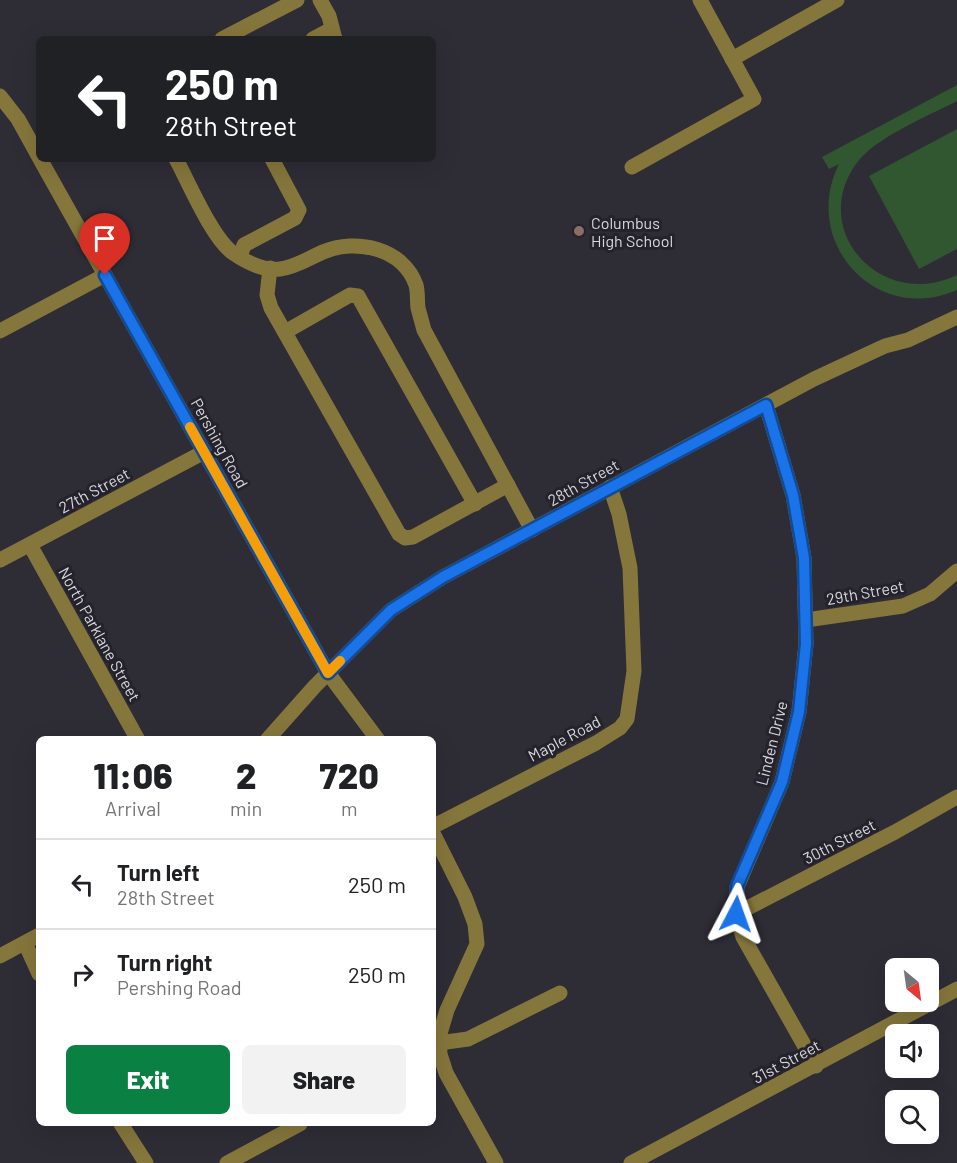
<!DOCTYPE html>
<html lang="en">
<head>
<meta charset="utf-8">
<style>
  body { margin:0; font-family:Barlow,sans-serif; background:#f2f2f2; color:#202124; height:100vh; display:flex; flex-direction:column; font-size:22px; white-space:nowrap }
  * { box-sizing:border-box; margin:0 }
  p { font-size:20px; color:#757577 }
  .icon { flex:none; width:33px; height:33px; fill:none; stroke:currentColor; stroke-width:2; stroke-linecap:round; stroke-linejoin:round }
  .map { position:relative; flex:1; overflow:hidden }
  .side { position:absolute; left:36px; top:736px; width:400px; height:390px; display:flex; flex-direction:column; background:#fff; border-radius:9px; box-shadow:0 6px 24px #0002 }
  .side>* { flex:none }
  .guide { position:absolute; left:36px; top:36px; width:400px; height:126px; border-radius:9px; box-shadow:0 6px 24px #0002; background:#202124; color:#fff; overflow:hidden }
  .needle { width:39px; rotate:151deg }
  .buttons { position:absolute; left:885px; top:958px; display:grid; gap:12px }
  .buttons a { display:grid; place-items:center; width:54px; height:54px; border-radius:9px; background:#fff; box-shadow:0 6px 24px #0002; font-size:30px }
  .pin { position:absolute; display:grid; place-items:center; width:51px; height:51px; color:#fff; margin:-62px -26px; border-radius:50% 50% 50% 0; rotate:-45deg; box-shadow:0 0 6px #0007 }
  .pin .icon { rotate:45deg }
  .me { position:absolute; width:66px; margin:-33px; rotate:4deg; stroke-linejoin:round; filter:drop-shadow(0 0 4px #0008) }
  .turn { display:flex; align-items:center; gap:21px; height:126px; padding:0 30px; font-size:27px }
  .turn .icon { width:78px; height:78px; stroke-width:2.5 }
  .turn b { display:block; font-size:42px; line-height:51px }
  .eta { display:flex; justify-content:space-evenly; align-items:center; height:102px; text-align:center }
  .eta b { font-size:36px; font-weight:800; line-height:42px }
  .button { display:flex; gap:12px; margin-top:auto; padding:12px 30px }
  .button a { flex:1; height:69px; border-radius:9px; background:#0b8043; color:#fff; font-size:24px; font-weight:800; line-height:69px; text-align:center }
  .button a+a { background:#f2f2f2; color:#202124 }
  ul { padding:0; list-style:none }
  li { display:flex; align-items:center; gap:18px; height:90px; padding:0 30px; border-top:2px solid #e0e0e0 }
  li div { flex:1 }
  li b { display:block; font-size:22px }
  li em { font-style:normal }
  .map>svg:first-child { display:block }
  .green { fill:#315731 }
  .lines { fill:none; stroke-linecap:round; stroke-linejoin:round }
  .minor { stroke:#85763b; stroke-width:15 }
  .route-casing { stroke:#114b97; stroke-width:15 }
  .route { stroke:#1a73e8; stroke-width:10 }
  .slow { stroke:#f59e0b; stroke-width:10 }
  .education-dot { fill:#8d6e63; stroke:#24222b; stroke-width:2 }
  .labels { text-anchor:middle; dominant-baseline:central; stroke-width:6; stroke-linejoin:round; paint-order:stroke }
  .poi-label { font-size:16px; fill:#d8d7dd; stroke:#24222b; text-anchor:start }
  .street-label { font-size:16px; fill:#d8d7dd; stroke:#24222b }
</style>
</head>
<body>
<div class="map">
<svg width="957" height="1163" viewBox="0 0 957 1163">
  <rect width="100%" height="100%" fill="#2e2c35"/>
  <g class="green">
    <path d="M 957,85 L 957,101 C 928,116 874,138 856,164 C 808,232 883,311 957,275 L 957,290 C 876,326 800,242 839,164 L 829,169 L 822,157 Z"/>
    <polygon points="957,129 957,249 919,269 869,176"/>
  </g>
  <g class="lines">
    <g class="minor">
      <polyline points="320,0 329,16 335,39"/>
      <polyline points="222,39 297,0"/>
      <polyline points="313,39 332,29"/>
      <polyline points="732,59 837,0"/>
      <polyline points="0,96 18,119 39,157"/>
      <polyline points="40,159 328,673 378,740"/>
      <path d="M 176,159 C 189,183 212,238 233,253 C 246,262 264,271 280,269 C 296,267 309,258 323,252 C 356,238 403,248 416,285 C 418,292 417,300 418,308 C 420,315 422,323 424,330 L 532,530"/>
      <polyline points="632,167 754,99 700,0"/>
      <polyline points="240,257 244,245 295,218 299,210 272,159"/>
      <polyline points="270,268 267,295 271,308 399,534 405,538 413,537 508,485"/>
      <polyline points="0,331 105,275"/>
      <polyline points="285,332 350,295 358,296 475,504"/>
      <polyline points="766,405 793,495 804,558 806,644 799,712 782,782 737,887 736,914 743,937 816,1066"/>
      <polyline points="30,545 138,740"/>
      <polyline points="0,560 204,452"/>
      <polyline points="806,620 903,606 930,594 957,571"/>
      <polyline points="267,740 315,686 391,610 443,577 814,379 885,346 908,340 957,317"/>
      <polyline points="434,826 596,743 620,728 627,719 634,671 630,568 619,514 610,487"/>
      <polyline points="434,835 465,897 475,924 477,944 447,1010 439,1037 440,1054 446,1073 496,1163"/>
      <polyline points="736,914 895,832 957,797"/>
      <polyline points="25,943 39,974"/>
      <polyline points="0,956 39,935"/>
      <polyline points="439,1043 468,1039 560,993"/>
      <polyline points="121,1124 146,1163"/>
      <polyline points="227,1163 300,1124"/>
      <polyline points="631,1163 957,989"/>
    </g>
  </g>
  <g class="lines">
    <defs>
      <polyline id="route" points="105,275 328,673 391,610 443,577 766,405 793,495 804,558 806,644 799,712 782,782 737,886 736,914"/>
    </defs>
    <use href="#route" class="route-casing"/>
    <use href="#route" class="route"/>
    <polyline class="slow" points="190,427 328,673 340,661"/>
  </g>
  <circle class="education-dot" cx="579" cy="231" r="6"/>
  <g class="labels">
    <g class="poi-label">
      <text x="591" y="222">Columbus<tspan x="591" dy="18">High School</tspan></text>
    </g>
    <g class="street-label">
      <text transform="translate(220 443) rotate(61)">Pershing Road</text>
      <text transform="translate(583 482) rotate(-29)">28th Street</text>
      <text transform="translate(94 490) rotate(-28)">27th Street</text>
      <text transform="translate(865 592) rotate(-10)">29th Street</text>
      <text transform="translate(100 634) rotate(61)">North Parklane Street</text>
      <text transform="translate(564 738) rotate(-28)">Maple Road</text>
      <text transform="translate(771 743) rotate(-76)">Linden Drive</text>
      <text transform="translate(839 841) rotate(-27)">30th Street</text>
      <text transform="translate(786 1061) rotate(-28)">31st Street</text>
    </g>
  </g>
</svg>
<div class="buttons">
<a><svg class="needle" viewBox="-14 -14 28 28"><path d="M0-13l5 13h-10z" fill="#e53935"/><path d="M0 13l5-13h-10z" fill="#757577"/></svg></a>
<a><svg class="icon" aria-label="sound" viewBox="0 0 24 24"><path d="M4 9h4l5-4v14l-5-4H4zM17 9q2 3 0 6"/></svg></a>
<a><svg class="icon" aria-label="search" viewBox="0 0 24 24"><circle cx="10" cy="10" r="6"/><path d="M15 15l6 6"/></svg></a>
</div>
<div class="pin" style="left:105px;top:275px;background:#d93025"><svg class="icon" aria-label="arrive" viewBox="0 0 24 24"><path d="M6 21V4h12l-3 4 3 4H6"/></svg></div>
<svg class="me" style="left:736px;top:914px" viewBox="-20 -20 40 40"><path d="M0-17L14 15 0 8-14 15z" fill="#1a73e8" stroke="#fff" stroke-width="4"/></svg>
<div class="guide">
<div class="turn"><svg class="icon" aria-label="left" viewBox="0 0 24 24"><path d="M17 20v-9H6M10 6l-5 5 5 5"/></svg><div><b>250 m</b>28th Street</div></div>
</div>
<section class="side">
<div class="eta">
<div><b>11:06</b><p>Arrival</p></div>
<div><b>2</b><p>min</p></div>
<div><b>720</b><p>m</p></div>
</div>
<ul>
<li><svg class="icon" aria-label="left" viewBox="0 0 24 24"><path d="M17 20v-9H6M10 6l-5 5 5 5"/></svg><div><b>Turn left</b><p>28th Street</p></div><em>250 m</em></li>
<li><svg class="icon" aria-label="right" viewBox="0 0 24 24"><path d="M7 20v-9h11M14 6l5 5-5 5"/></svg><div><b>Turn right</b><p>Pershing Road</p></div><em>250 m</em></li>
</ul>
<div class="button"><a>Exit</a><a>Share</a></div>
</section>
</div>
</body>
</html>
